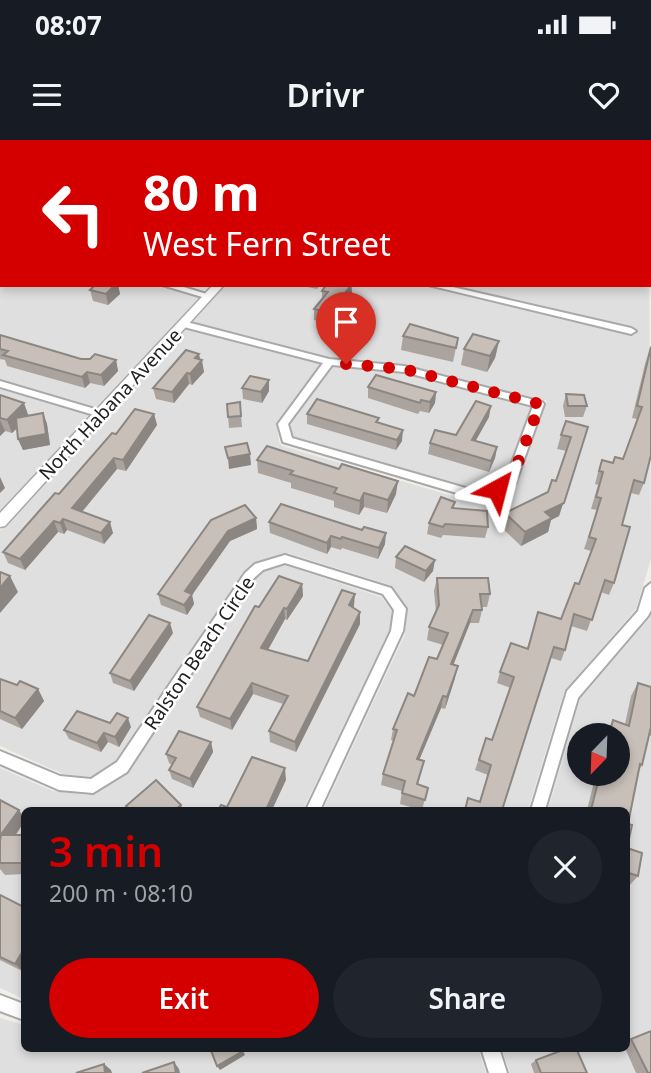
<!DOCTYPE html>
<html lang="en">
<head>
<meta charset="utf-8">
<style>
  body { margin:0; font-family:"Noto Sans",sans-serif; background:#20242c; color:#f1f3f6; height:100vh; display:flex; flex-direction:column; font-size:26px; white-space:nowrap }
  * { box-sizing:border-box; margin:0 }
  p { font-size:23px; color:#9ea1a6 }
  .icon { flex:none; width:38px; height:38px; fill:none; stroke:currentColor; stroke-width:2; stroke-linecap:round; stroke-linejoin:round }
  .map { position:relative; flex:1; overflow:hidden }
  .drawer { position:absolute; left:21px; top:667px; width:609px; height:245px; display:flex; flex-direction:column; background:#171b24; border-radius:10px; box-shadow:0 4px 10px #0003 }
  .drawer>* { flex:none }
  .top-card { position:absolute; left:0px; top:0px; width:651px; height:147px; box-shadow:0 4px 10px #0003; background:#d40000; color:#fff; overflow:hidden }
  .needle { width:46px; rotate:203deg }
  .fabs { position:absolute; left:567px; top:583px; display:grid; gap:14px }
  .fabs a { display:grid; place-items:center; width:63px; height:63px; border-radius:50%; background:#171b24; box-shadow:0 4px 10px #0003; font-size:35px }
  .pin { position:absolute; display:grid; place-items:center; width:60px; height:60px; color:#fff; margin:-72px -30px; border-radius:50% 50% 50% 0; rotate:-45deg; box-shadow:0 0 7px #0007 }
  .pin .icon { rotate:45deg }
  .me { position:absolute; width:77px; margin:-38px; rotate:38deg; stroke-linejoin:round; filter:drop-shadow(0 0 5px #0008) }
  .turn { display:flex; align-items:center; gap:24px; height:147px; padding:0 28px; font-size:32px }
  .turn .icon { width:91px; height:91px; stroke-width:2.5 }
  .turn b { display:block; font-size:49px; line-height:60px }
  .round { display:grid; place-items:center; flex:none; width:74px; height:74px; border-radius:37px; background:#20242c }
  .overview { display:flex; align-items:center; justify-content:space-between; height:119px; padding:0 28px }
  h1 { font-size:42px; font-weight:600; line-height:52px; color:#d40000 }
  .action { display:flex; gap:14px; margin-top:auto; padding:14px 28px }
  .action a { flex:1; height:80px; border-radius:42px; background:#d40000; color:#fff; font-size:28px; font-weight:600; line-height:80px; text-align:center }
  .action a+a { background:#20242c; color:#f1f3f6 }
  .status { display:flex; justify-content:space-between; align-items:center; height:49px; padding:0 35px; background:#171b24; direction:ltr }
  .status svg { height:19px; fill:currentColor }
  header { display:flex; justify-content:space-between; align-items:center; height:91px; padding:0 28px; background:#171b24; font-size:32px; font-weight:600 }
  .map>svg:first-child { display:block }
  .residential { fill:#e0dfdf; fill-rule:evenodd }
  .lines { fill:none; stroke-linecap:round; stroke-linejoin:round }
  .service-casing { stroke:#a9a9a9; stroke-width:5 }
  .minor-casing { stroke:#a9a9a9; stroke-width:4 }
  .tertiary-casing { stroke:#a9a9a9; stroke-width:3 }
  .service { stroke:#fff; stroke-width:3.5 }
  .minor { fill:#fff; fill-rule:evenodd }
  .tertiary { fill:#fff; fill-rule:evenodd }
  .wall { fill:#aba49e }
  .shaded-wall { fill:#8b8681 }
  .building { fill:#c7bfb8; stroke:#8b8681; stroke-width:2 }
  .route { stroke:#d40000; stroke-width:12; stroke-dasharray:0 21.6 }
  .labels { text-anchor:middle; dominant-baseline:central; stroke-width:5; stroke-linejoin:round; paint-order:stroke }
  .street-label { font-size:19px; fill:#222; stroke:#fff }
</style>
</head>
<body>
<div class="status"><b>08:07</b><svg viewBox="0 0 49 12"><path d="M0 12V9h3v3zM5 12V6h3v6zM10 12V3h3v9zM15 12V0h3v12zM26 1h20v11H26zM47 4h2v5h-2z"/></svg></div>
<header><svg class="icon" aria-label="menu" viewBox="0 0 24 24"><path d="M4 6h16M4 12h16M4 18h16"/></svg>Drivr<svg class="icon" aria-label="heart" viewBox="0 0 24 24"><path d="M12 20l-8-8c-3-5 5-10 8-4 3-6 11-1 8 4z"/></svg></header>
<div class="map">
<svg width="651" height="933" viewBox="0 0 651 933">
  <rect width="100%" height="100%" fill="#f2efe9"/>
  <g class="residential">
    <polygon points="649,102 651,419 636,469 564,552 528,670 323,670 405,494 407,469 390,445 288,413 258,421 243,433 116,622 92,637 63,634 0,606 0,391 185,189 321,224 277,282 279,302 282,306 483,365 488,364 517,343 547,261 406,225 331,218 191,182 225,145 417,145 635,195 637,189 447,145 649,145"/>
    <polygon points="0,109 2,145 151,145 202,158 100,268 0,239"/>
    <polygon points="332,227 402,233 532,266 505,338 482,351 293,296 290,284"/>
    <polygon points="0,249 92,276 0,374"/>
    <polygon points="284,425 381,457 392,471 390,489 303,670 24,670 24,859 0,848 0,628 53,651 89,655 125,634 255,439 263,432"/>
    <path d="M 651,476 L 651,933 L 510,933 L 501,908 L 626,908 L 626,670 L 548,670 L 580,559 ZM 579,595 L 618,595 L 618,634 L 579,634 Z"/>
    <polygon points="0,878 24,885 24,908 478,908 486,933 0,933"/>
  </g>
  <g class="lines">
    <defs>
      <g id="service">
        <polyline points="273,0 282,2"/>
        <polyline points="335,2 337,0"/>
      </g>
      <g id="minor">
        <rect x="649" y="33" width="2" height="4"/>
        <rect x="0" y="36" width="2" height="4"/>
        <rect x="649" y="97" width="2" height="5"/>
        <rect x="0" y="103" width="2" height="4"/>
        <polygon points="162,145 177,145 213,156 209,159"/>
        <polygon points="428,145 444,145 631,188 636,191 631,194"/>
        <path d="M 183,181 L 329,219 L 404,226 L 542,262 L 544,264 L 515,344 L 484,361 L 283,302 L 278,284 L 323,223 L 180,186 L 180,182 ZM 332,225 L 404,232 L 533,266 L 506,339 L 483,353 L 292,298 L 288,284 Z"/>
        <polygon points="0,241 105,272 106,274 101,277 0,247"/>
        <polygon points="285,415 391,448 406,469 403,491 320,670 306,670 391,491 394,470 383,454 285,423 263,430 253,439 127,632 93,653 59,650 0,624 0,611 60,636 91,639 117,622 245,433 255,424"/>
        <polygon points="651,443 651,470 648,476 578,558 545,670 531,670 567,551 638,471 645,448"/>
        <polygon points="0,855 24,864 24,880 0,871"/>
        <polygon points="481,908 499,908 507,933 489,933"/>
      </g>
      <g id="tertiary">
        <polygon points="351,0 360,0 350,2"/>
        <polygon points="213,145 224,145 5,386 0,387 0,373"/>
      </g>
    </defs>
    <use href="#service" class="service-casing"/>
    <use href="#minor" class="minor-casing"/>
    <use href="#tertiary" class="tertiary-casing"/>
    <use href="#service" class="service"/>
    <use href="#minor" class="minor"/>
    <use href="#tertiary" class="tertiary"/>
  </g>
  <g class="wall">
    <polygon points="0,0 230,0 230,2 2,2 2,25 0,24"/>
    <polygon points="494,0 650,0 649,2 493,2"/>
    <polygon points="649,37 651,37 651,87 649,86"/>
    <polygon points="0,42 2,43 2,89 0,89"/>
    <polygon points="651,111 651,132 649,132 649,115"/>
    <polygon points="95,145 118,145 120,154 108,165 93,161 90,150"/>
    <polygon points="303,145 320,145 317,149 303,146"/>
    <polygon points="326,145 352,145 352,155 330,184 314,180 314,169 322,159 322,151"/>
    <polygon points="0,195 81,219 116,220 118,231 104,246 90,243 85,248 7,226 5,220 0,219"/>
    <polygon points="403,196 458,198 453,222 401,210"/>
    <polygon points="499,201 495,218 487,232 461,225 464,209"/>
    <polygon points="651,205 644,343 639,355 631,353 622,385 614,443 609,455 601,452 587,491 571,486 565,510 561,521 551,518 479,662 488,635 475,630 486,598 492,600 511,548 497,543 500,532 527,508 538,472 561,478 579,444 591,411 584,409 597,370 591,369 598,345 595,344 598,332 602,320 613,323 623,319 637,279 632,278 645,224"/>
    <polygon points="200,220 204,232 192,245 189,244 174,263 156,259 153,248"/>
    <polygon points="269,240 269,251 262,263 243,259 242,248"/>
    <polygon points="368,247 436,252 435,263 429,273 420,271 418,274 368,258"/>
    <polygon points="566,254 587,266 583,277 565,277 563,266"/>
    <polygon points="0,255 29,276 43,273 47,284 50,305 23,310 18,299 17,288 12,293 5,291 0,296"/>
    <polygon points="240,262 242,287 229,288 227,264"/>
    <polygon points="154,274 157,285 126,331 117,329 82,372 113,393 104,404 67,390 64,394 58,392 25,430 8,423 3,412 59,354"/>
    <polygon points="307,274 379,278 378,283 402,301 396,310 307,284"/>
    <polygon points="489,277 475,301 497,307 495,318 489,332 428,314 430,303 456,295"/>
    <polygon points="588,287 559,376 551,380 548,392 521,406 501,387 505,373 548,352 556,341 567,311 557,309 561,295"/>
    <polygon points="257,320 396,354 387,373 364,367 359,375 334,367 334,361 291,348 291,343 258,333"/>
    <polygon points="455,362 454,368 488,387 485,398 443,395 441,398 427,394 429,383"/>
    <polygon points="256,378 257,389 230,401 192,455 194,464 187,475 161,465 158,454"/>
    <polygon points="269,382 385,404 378,419 342,408 341,410 331,407 327,414 270,393"/>
    <polygon points="396,417 433,431 424,442 395,428"/>
    <polygon points="437,438 490,454 487,467 481,467 482,470 479,483 470,483 453,524 455,538 445,569 441,568 419,620 424,621 418,645 428,648 422,670 421,670 400,664 402,651 381,645 383,634 394,601 391,600 393,589 437,519 443,505 427,500 429,487 436,472 434,451"/>
    <polygon points="302,444 303,456 287,480 285,479 268,509 308,521 354,466 353,468 360,472 360,484 296,612 270,602 269,591 283,564 253,554 232,590 200,577 197,567 259,467"/>
    <polygon points="173,493 134,551 113,543 110,533"/>
    <polygon points="0,539 17,545 38,549 44,561 22,589 0,579"/>
    <polygon points="638,543 651,547 651,596 649,595 642,625 638,632 628,684 627,708 638,736 629,746 626,745 626,670 587,670 596,634 618,634 618,595 606,595 613,580 625,584 631,556"/>
    <polygon points="131,587 119,607 108,602 101,612 69,599 64,590"/>
    <polygon points="211,602 213,612 193,648 172,639 169,630 172,625 169,623 166,614"/>
    <polygon points="0,660 24,678 24,682 16,695 24,695 24,734 5,735 0,729"/>
    <polygon points="0,755 24,832 0,820"/>
    <polygon points="631,899 651,933 636,933 625,908 626,908 626,902"/>
    <polygon points="536,920 587,933 534,933 531,924"/>
  </g>
  <g class="shaded-wall">
    <polygon points="115,145 118,145 120,154 108,165 106,154"/>
    <polygon points="351,145 352,155 330,184 330,173"/>
    <polygon points="499,201 495,218 487,232 490,216"/>
    <polygon points="199,214 201,223 202,220 204,232 192,245 190,234 195,218"/>
    <polygon points="116,220 118,231 104,246 101,235"/>
    <polygon points="87,232 90,243 85,248 82,237"/>
    <polygon points="187,233 189,244 174,263 172,252"/>
    <polygon points="269,240 269,251 262,263 261,252"/>
    <polygon points="436,252 435,263 429,273 430,262"/>
    <polygon points="24,263 29,277 12,293 7,280"/>
    <polygon points="491,266 489,277 470,311 472,300"/>
    <polygon points="43,273 47,284 50,305 23,310 18,299"/>
    <polygon points="154,274 157,285 126,331 123,320"/>
    <polygon points="0,280 5,291 0,296"/>
    <polygon points="588,287 559,376 551,380 548,392 521,406 525,392 545,372"/>
    <polygon points="403,290 402,301 396,310 397,300"/>
    <polygon points="497,307 495,318 489,332 491,321"/>
    <polygon points="250,314 251,325 229,329 228,318"/>
    <polygon points="114,318 117,329 76,379 72,368"/>
    <polygon points="0,337 5,348 0,353"/>
    <polygon points="398,341 396,354 387,373 388,360"/>
    <polygon points="364,353 364,367 359,375 360,361"/>
    <polygon points="256,378 257,389 230,401 192,455 194,464 187,475 184,465 185,451 228,391"/>
    <polygon points="63,379 67,390 64,394 60,383"/>
    <polygon points="54,381 58,392 25,430 20,419"/>
    <polygon points="110,382 113,393 104,404 101,393"/>
    <polygon points="386,393 385,404 378,419 379,408"/>
    <polygon points="331,396 331,407 327,414 327,403"/>
    <polygon points="435,420 433,431 424,442 426,431"/>
    <polygon points="10,436 18,452 0,473 0,448"/>
    <polygon points="302,444 303,456 287,480 287,469"/>
    <polygon points="355,454 354,466 349,477 349,465"/>
    <polygon points="284,468 285,479 263,519 261,508"/>
    <polygon points="473,470 470,483 449,536 451,524"/>
    <polygon points="360,472 360,484 296,612 295,602"/>
    <polygon points="170,483 173,493 134,551 130,541"/>
    <polygon points="458,526 455,538 445,569 447,557"/>
    <polygon points="252,543 253,554 232,590 230,579"/>
    <polygon points="38,549 44,561 22,589 15,578"/>
    <polygon points="443,556 441,568 415,630 417,619"/>
    <polygon points="128,578 131,587 119,607 115,597"/>
    <polygon points="104,593 108,602 101,612 97,603"/>
    <polygon points="211,602 213,612 193,648 190,639"/>
    <polygon points="285,628 286,640 272,670 266,670"/>
    <polygon points="181,665 183,670 175,670"/>
    <polygon points="19,670 24,678 24,682 4,711 0,706 0,696"/>
    <polygon points="24,809 24,832 15,824"/>
    <polygon points="243,911 245,915 220,930 217,926"/>
    <polygon points="174,922 179,929 180,933 176,933"/>
    <polygon points="104,924 111,930 112,933 105,933"/>
  </g>
  <g class="building">
    <polygon points="0,0 64,0 61,2 2,2 2,10 0,10"/>
    <polygon points="95,0 230,0 228,2 104,2"/>
    <polygon points="379,0 449,0 447,2 378,2"/>
    <polygon points="494,0 526,0 525,2 493,2"/>
    <polygon points="574,0 649,0 648,2 585,2"/>
    <polygon points="649,37 651,37 651,76 649,75"/>
    <polygon points="0,42 2,43 2,79 0,79"/>
    <polygon points="95,145 115,145 106,154 90,150"/>
    <polygon points="326,145 351,145 330,173 314,169 328,152 322,151"/>
    <polygon points="410,184 458,198 456,208 403,196"/>
    <polygon points="473,194 499,201 490,216 464,209"/>
    <polygon points="0,195 81,219 90,219 95,214 116,220 101,235 87,232 82,237 3,215 8,211 0,209"/>
    <polygon points="651,207 651,315 644,343 634,340 622,385 630,387 614,443 605,440 592,480 574,474 565,510 554,507 502,670 465,670 468,658 480,662 491,625 479,620 486,598 492,600 514,537 500,532 511,503 528,509 538,472 561,479 575,443 579,444 596,399 589,397 601,358 596,357 603,332 599,331 602,320 613,323 615,317 623,319 642,267 637,266"/>
    <polygon points="186,210 199,214 195,218 202,220 190,234 187,233 172,252 153,248"/>
    <polygon points="376,235 436,252 430,262 421,260 420,263 368,247"/>
    <polygon points="250,236 269,240 261,252 242,248"/>
    <polygon points="566,254 584,255 587,266 568,266"/>
    <polygon points="0,255 24,263 7,280 0,278"/>
    <polygon points="317,259 379,278 376,282 403,290 397,300 307,274"/>
    <polygon points="476,261 491,266 472,300 497,307 491,321 430,303 435,290 456,295"/>
    <polygon points="240,262 241,276 228,277 227,264"/>
    <polygon points="135,269 154,274 123,320 114,318 72,368 110,382 101,393 63,379 60,383 54,381 20,419 3,412 55,353 59,354 112,293 116,294"/>
    <polygon points="43,273 46,294 18,299 16,278"/>
    <polygon points="566,281 588,287 564,363 545,372 552,378 525,392 505,373 548,352 552,340 556,341 571,297 561,295"/>
    <polygon points="247,303 250,314 228,318 225,307"/>
    <polygon points="267,306 339,329 342,324 398,341 388,360 364,353 360,361 334,353 337,348 290,334 293,331 257,320"/>
    <polygon points="441,357 455,362 452,368 487,371 488,387 445,384 443,387 429,383"/>
    <polygon points="281,364 362,390 364,387 386,393 379,408 342,397 341,399 331,396 327,403 269,382"/>
    <polygon points="245,365 256,378 228,391 185,451 192,454 184,465 158,454 211,380"/>
    <polygon points="405,406 435,420 426,431 396,417"/>
    <polygon points="0,432 10,436 0,448"/>
    <polygon points="279,436 302,444 287,469 284,468 261,508 308,521 342,450 355,454 349,465 360,472 295,602 269,591 288,556 252,543 230,579 197,567 255,466 259,467"/>
    <polygon points="437,438 488,438 490,454 480,454 482,470 473,470 451,524 458,526 447,557 443,556 417,619 424,621 417,644 428,648 425,660 402,653 405,641 383,634 397,590 393,589 408,553 414,556 429,517 437,519 448,493 429,487 439,465"/>
    <polygon points="149,475 170,483 130,541 110,533"/>
    <polygon points="0,539 17,545 20,541 38,549 15,578 0,571"/>
    <polygon points="638,543 651,547 651,587 642,625 640,624 628,684 632,685 627,708 642,713 638,736 626,732 626,670 591,670 600,634 618,634 618,595 609,595 613,580 629,586"/>
    <polygon points="77,571 110,583 117,573 128,578 115,597 104,593 97,603 64,590"/>
    <polygon points="179,591 211,602 190,639 169,630 176,618 166,614"/>
    <polygon points="252,617 285,628 266,670 263,669 262,670 218,670 221,665 227,667"/>
    <polygon points="156,640 181,665 175,670 130,670 126,666"/>
    <polygon points="0,660 19,670 0,696"/>
    <polygon points="1,695 24,695 24,723 0,723 0,701"/>
    <polygon points="0,755 24,767 24,809 15,824 0,817"/>
    <polygon points="651,891 651,933 648,933 631,899"/>
    <polygon points="210,908 242,908 243,911 217,926"/>
    <polygon points="568,908 576,908 587,933 541,933 536,920"/>
    <polygon points="174,922 176,933 142,933"/>
    <polygon points="104,924 105,933 76,933"/>
  </g>
  <g class="lines">
    <polyline class="route" points="346,224 404,229 540,264 511,341 497,349"/>
  </g>
  <g class="labels">
    <g class="street-label">
      <text transform="translate(110 264) rotate(-47)">North Habana Avenue</text>
      <text transform="translate(199 513) rotate(-56)">Ralston Beach Circle</text>
    </g>
  </g>
</svg>
<div class="fabs">
<a><svg class="needle" viewBox="-14 -14 28 28"><path d="M0-13l5 13h-10z" fill="#e53935"/><path d="M0 13l5-13h-10z" fill="#9ea1a6"/></svg></a>
</div>
<div class="pin" style="left:346px;top:224px;background:#d93025"><svg class="icon" aria-label="arrive" viewBox="0 0 24 24"><path d="M6 21V4h12l-3 4 3 4H6"/></svg></div>
<svg class="me" style="left:497px;top:349px" viewBox="-20 -20 40 40"><path d="M0-17L14 15 0 8-14 15z" fill="#d40000" stroke="#fff" stroke-width="4"/></svg>
<div class="top-card">
<div class="turn"><svg class="icon" aria-label="left" viewBox="0 0 24 24"><path d="M17 20v-9H6M10 6l-5 5 5 5"/></svg><div><b>80 m</b>West Fern Street</div></div>
</div>
<section class="drawer">
<div class="overview"><div><h1>3 min</h1><p>200 m · 08:10</p></div><a class="round"><svg class="icon" aria-label="close" viewBox="0 0 24 24"><path d="M6 6l12 12M18 6L6 18"/></svg></a></div>
<div class="action"><a>Exit</a><a>Share</a></div>
</section>
</div>
</body>
</html>
